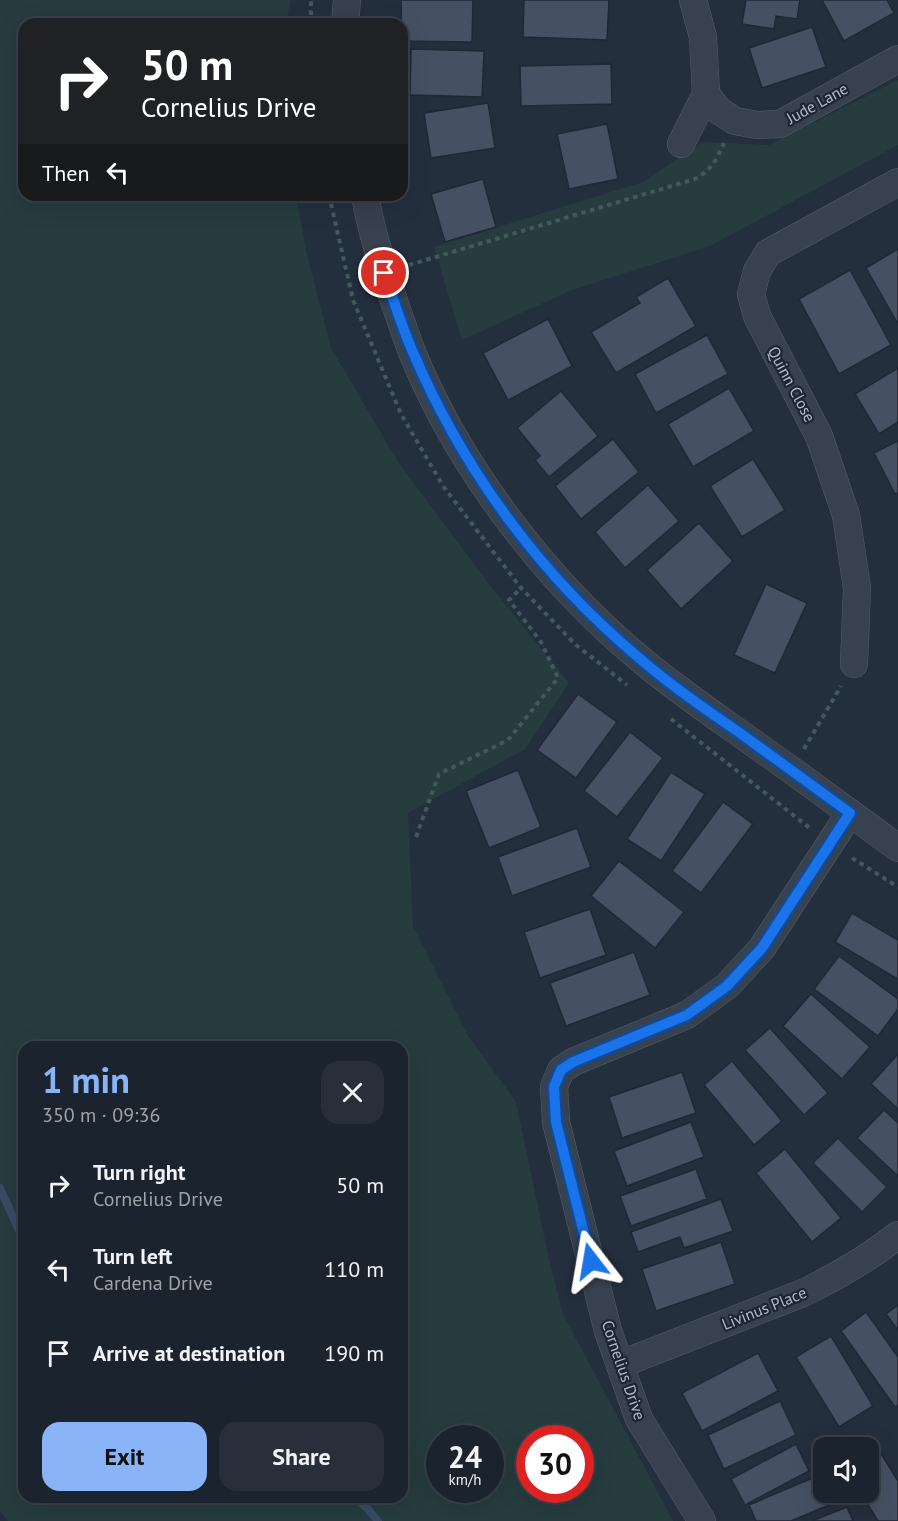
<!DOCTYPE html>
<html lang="en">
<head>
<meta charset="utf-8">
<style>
  body { margin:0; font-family:"PT Sans",sans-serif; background:#282f3a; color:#f1f3f6; height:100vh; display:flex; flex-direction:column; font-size:22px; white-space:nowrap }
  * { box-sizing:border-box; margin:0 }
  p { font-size:20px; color:#a0a4aa }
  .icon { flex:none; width:33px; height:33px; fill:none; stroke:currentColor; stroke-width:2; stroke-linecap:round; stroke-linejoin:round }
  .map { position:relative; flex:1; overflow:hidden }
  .panel { position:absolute; left:18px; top:1041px; width:390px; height:462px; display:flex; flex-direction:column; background:#1b232e; border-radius:18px; box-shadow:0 6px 24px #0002,0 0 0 2px #39404a }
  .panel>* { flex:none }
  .guide { position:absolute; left:18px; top:18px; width:390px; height:183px; border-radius:18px; box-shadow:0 6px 24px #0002,0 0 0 2px #39404a; background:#202124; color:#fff; overflow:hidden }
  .controls { position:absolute; left:813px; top:1437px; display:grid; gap:12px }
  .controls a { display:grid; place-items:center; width:66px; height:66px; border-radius:12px; background:#1b232e; box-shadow:0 6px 24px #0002,0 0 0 2px #39404a; font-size:30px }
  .speed { position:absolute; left:426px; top:1425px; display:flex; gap:12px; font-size:30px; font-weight:700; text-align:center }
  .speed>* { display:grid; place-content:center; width:78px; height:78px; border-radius:50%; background:#1b232e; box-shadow:0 6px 24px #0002,0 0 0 2px #39404a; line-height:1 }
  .speed small { font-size:15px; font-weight:400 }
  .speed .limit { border:9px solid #d22; background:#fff; color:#111 }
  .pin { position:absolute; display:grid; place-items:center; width:51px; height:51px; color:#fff; margin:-26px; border:3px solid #fff; border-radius:50%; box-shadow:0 2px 6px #0007 }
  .me { position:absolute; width:66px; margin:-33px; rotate:346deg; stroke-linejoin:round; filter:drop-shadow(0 0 4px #0008) }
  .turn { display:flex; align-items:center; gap:21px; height:126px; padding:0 24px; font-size:27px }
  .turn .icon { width:78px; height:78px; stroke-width:2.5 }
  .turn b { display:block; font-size:42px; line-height:51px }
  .then { display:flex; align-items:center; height:57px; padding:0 24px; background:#0003; gap:12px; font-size:22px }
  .round { display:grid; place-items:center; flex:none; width:63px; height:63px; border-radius:18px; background:#282f3a }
  .head { display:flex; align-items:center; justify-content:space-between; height:102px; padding:0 24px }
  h1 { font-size:36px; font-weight:700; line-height:45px; color:#8ab4f8 }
  .cta { display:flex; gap:12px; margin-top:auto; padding:12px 24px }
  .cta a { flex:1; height:69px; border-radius:18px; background:#8ab4f8; color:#111; font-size:24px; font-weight:700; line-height:69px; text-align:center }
  .cta a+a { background:#282f3a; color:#f1f3f6 }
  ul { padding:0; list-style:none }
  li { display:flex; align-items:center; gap:18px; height:84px; padding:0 24px }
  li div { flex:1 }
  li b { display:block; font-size:22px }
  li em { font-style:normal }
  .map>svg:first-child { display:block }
  .green { fill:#263c3f; fill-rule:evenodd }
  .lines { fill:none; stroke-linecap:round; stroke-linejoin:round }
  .stream { stroke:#394c67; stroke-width:8 }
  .building { fill:#455162; stroke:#1f2835; stroke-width:1.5 }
  .minor-casing { stroke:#565f6c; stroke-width:28 }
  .path { stroke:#44595c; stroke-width:4; stroke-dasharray:4.5 4.5; stroke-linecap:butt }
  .minor { stroke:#38414e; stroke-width:27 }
  .route-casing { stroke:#114b97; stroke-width:15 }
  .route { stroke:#1a73e8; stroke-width:10 }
  .labels { text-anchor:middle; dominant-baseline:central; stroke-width:4.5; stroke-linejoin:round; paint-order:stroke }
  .street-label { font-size:16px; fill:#b4bcc9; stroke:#1d2633 }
</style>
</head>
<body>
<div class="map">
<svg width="898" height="1521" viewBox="0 0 898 1521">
  <rect width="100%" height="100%" fill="#242f3e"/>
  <g class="green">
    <path d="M 0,0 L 290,0 L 287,24 L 24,24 L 24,195 L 296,195 L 306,251 L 331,348 L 398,462 L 492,588 L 569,683 L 525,749 L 408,813 L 413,926 L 467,1034 L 516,1102 L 550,1264 L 563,1314 L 673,1521 L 8,1521 L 0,1511 ZM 24,1047 L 402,1047 L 402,1497 L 24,1497 ZM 490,1438 L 490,1490 L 440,1490 L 440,1438 ZM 530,1438 L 580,1438 L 580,1490 L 530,1490 Z"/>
    <polygon points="898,80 898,145 710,246 572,290 462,340 434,247 643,182 703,142 769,145"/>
  </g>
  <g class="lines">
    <g class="stream">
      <polyline points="0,1188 24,1242"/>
      <polyline points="354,1497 367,1508 378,1521"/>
    </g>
  </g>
  <g class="building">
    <polygon points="401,0 473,0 472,42 402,41"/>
    <polygon points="524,0 609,0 607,40 523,37"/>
    <polygon points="746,0 800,0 797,19 776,16 774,29 742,24"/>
    <polygon points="822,0 887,0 894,13 844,41"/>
    <polygon points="812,27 826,67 762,88 749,48"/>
    <polygon points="411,49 484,51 482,97 410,95"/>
    <polygon points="611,64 612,104 521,106 520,66"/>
    <polygon points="488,103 495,148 431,158 424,113"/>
    <polygon points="607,124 618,179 569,189 557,134"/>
    <polygon points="483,179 496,227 445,242 431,194"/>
    <polygon points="898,249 898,324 866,268"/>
    <polygon points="850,270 891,345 839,374 799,299"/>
    <polygon points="668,278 696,326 616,373 591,332 640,303 636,297"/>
    <polygon points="548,319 572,366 508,400 483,353"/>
    <polygon points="707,335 728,374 656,413 635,374"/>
    <polygon points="898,368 898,422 879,434 855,394"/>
    <polygon points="729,388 754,431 693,467 668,424"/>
    <polygon points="561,391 598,436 549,477 535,460 540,456 517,428"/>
    <polygon points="613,439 639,472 581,519 555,486"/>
    <polygon points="898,441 898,493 895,494 874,453"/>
    <polygon points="753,459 785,510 742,537 710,486"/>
    <polygon points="648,485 679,521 625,568 595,532"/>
    <polygon points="699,523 733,561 681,609 647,570"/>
    <polygon points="766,584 807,603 775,673 734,655"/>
    <polygon points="578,694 617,722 576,778 537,750"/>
    <polygon points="630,732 663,758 617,817 584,791"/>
    <polygon points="518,770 541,827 489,848 466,791"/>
    <polygon points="671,772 705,794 661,861 627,839"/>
    <polygon points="723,802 753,824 701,893 672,871"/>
    <polygon points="577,828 591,867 512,896 498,857"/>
    <polygon points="619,861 684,912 655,948 591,896"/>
    <polygon points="590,909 606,955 540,978 524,932"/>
    <polygon points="852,913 898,940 898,979 835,942"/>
    <polygon points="634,952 650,995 566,1026 550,983"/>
    <polygon points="839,956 898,999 898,1009 878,1036 814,989"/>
    <polygon points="811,994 870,1047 842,1079 783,1026"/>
    <polygon points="770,1028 828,1093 804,1115 745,1050"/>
    <polygon points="898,1054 898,1109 871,1084"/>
    <polygon points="732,1061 782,1121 754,1145 704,1085"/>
    <polygon points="682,1072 696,1113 622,1138 609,1097"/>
    <polygon points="884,1110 898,1123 898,1176 857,1138"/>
    <polygon points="691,1122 704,1157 627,1186 614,1151"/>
    <polygon points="838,1138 887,1187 862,1212 813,1163"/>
    <polygon points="785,1149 841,1218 812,1242 756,1173"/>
    <polygon points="696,1169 707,1199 631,1226 620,1196"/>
    <polygon points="721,1199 733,1231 684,1248 680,1237 638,1252 631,1232"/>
    <polygon points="721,1242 735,1284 656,1311 642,1269"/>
    <polygon points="898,1305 898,1330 886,1314"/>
    <polygon points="866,1312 898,1357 898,1405 895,1407 841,1331"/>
    <polygon points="831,1336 873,1406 839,1427 796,1357"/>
    <polygon points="758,1353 778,1391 702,1431 682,1393"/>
    <polygon points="780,1401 796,1435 724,1469 708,1435"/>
    <polygon points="796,1444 809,1471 745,1505 731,1479"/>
    <polygon points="875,1444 898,1481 898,1521 878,1521 860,1492 868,1492 868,1448"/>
    <polygon points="824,1473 824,1492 838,1492 841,1500 791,1521 756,1521 749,1505"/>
    <polygon points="847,1507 853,1521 812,1521"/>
  </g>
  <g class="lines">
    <defs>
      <g id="minor">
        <polyline points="345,24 347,0"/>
        <polyline points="706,94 718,110 735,121 757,125 780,124 898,59"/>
        <polyline points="681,144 706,94 703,37 693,0"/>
        <path d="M 365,195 C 371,232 383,269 395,304 C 400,318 405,333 410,347 C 456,463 543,578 639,658 C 679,692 723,721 766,752 C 810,783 854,816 898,848"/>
        <polyline points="854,664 857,588 846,515 819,436 757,316 751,294 757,271 768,253 898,182"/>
        <path d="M 621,1364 L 803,1293 C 836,1277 869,1258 898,1235"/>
        <polyline points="702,1521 639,1419 608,1331 556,1122 554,1087 561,1070 573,1062 687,1015 727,986 762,948 850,813"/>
      </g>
    </defs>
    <use href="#minor" class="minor-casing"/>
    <g class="path">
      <polyline points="311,24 311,0"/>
      <polyline points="329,195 353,300 401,414 443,486 521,588 576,645 627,685"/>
      <path d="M 409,265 L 695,179 C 712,170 716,160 724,143"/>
      <polyline points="671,719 811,829"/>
      <polyline points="804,749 841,686"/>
      <polyline points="416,837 439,774 508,740 558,678 541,642 509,600 521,588"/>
      <polyline points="852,858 898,887"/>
    </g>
    <use href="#minor" class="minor"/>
  </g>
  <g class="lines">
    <defs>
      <path id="route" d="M 384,273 C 393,298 401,325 412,350 C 462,468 539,574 638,657 C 670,685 705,709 740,733 C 777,760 813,786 850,813 L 762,948 L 727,986 L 687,1015 L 573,1062 L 561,1070 L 554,1087 L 556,1122 L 591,1261"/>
    </defs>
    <use href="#route" class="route-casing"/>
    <use href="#route" class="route"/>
  </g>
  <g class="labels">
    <g class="street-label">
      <text transform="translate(817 103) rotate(-29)">Jude Lane</text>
      <text transform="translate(792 384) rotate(62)">Quinn Close</text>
      <text transform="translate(764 1308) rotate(-22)">Livinus Place</text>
      <text transform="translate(624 1370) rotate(71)">Cornelius Drive</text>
    </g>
  </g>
</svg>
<div class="controls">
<a><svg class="icon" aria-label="sound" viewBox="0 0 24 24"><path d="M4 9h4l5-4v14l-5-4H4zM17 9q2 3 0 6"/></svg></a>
</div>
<div class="speed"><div>24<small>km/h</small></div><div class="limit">30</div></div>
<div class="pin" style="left:384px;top:273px;background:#d93025"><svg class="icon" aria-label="arrive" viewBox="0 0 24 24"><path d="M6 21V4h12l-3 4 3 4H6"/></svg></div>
<svg class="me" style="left:591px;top:1261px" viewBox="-20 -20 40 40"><path d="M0-17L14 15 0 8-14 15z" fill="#1a73e8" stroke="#fff" stroke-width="4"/></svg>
<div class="guide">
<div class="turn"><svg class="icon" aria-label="right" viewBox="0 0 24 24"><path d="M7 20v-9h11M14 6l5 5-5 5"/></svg><div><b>50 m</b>Cornelius Drive</div></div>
<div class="then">Then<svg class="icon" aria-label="left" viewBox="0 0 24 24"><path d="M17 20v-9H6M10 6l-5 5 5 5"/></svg></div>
</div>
<section class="panel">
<div class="head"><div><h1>1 min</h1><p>350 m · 09:36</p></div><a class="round"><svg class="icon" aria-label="close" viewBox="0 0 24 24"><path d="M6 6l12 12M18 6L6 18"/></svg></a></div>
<ul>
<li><svg class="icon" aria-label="right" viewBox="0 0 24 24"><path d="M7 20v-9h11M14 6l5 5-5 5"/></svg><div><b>Turn right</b><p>Cornelius Drive</p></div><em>50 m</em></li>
<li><svg class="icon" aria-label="left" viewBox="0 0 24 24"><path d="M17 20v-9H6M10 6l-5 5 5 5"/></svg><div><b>Turn left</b><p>Cardena Drive</p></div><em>110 m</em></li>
<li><svg class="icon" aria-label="arrive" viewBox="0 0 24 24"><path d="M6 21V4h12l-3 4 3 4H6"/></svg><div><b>Arrive at destination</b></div><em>190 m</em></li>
</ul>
<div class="cta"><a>Exit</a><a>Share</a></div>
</section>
</div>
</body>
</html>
